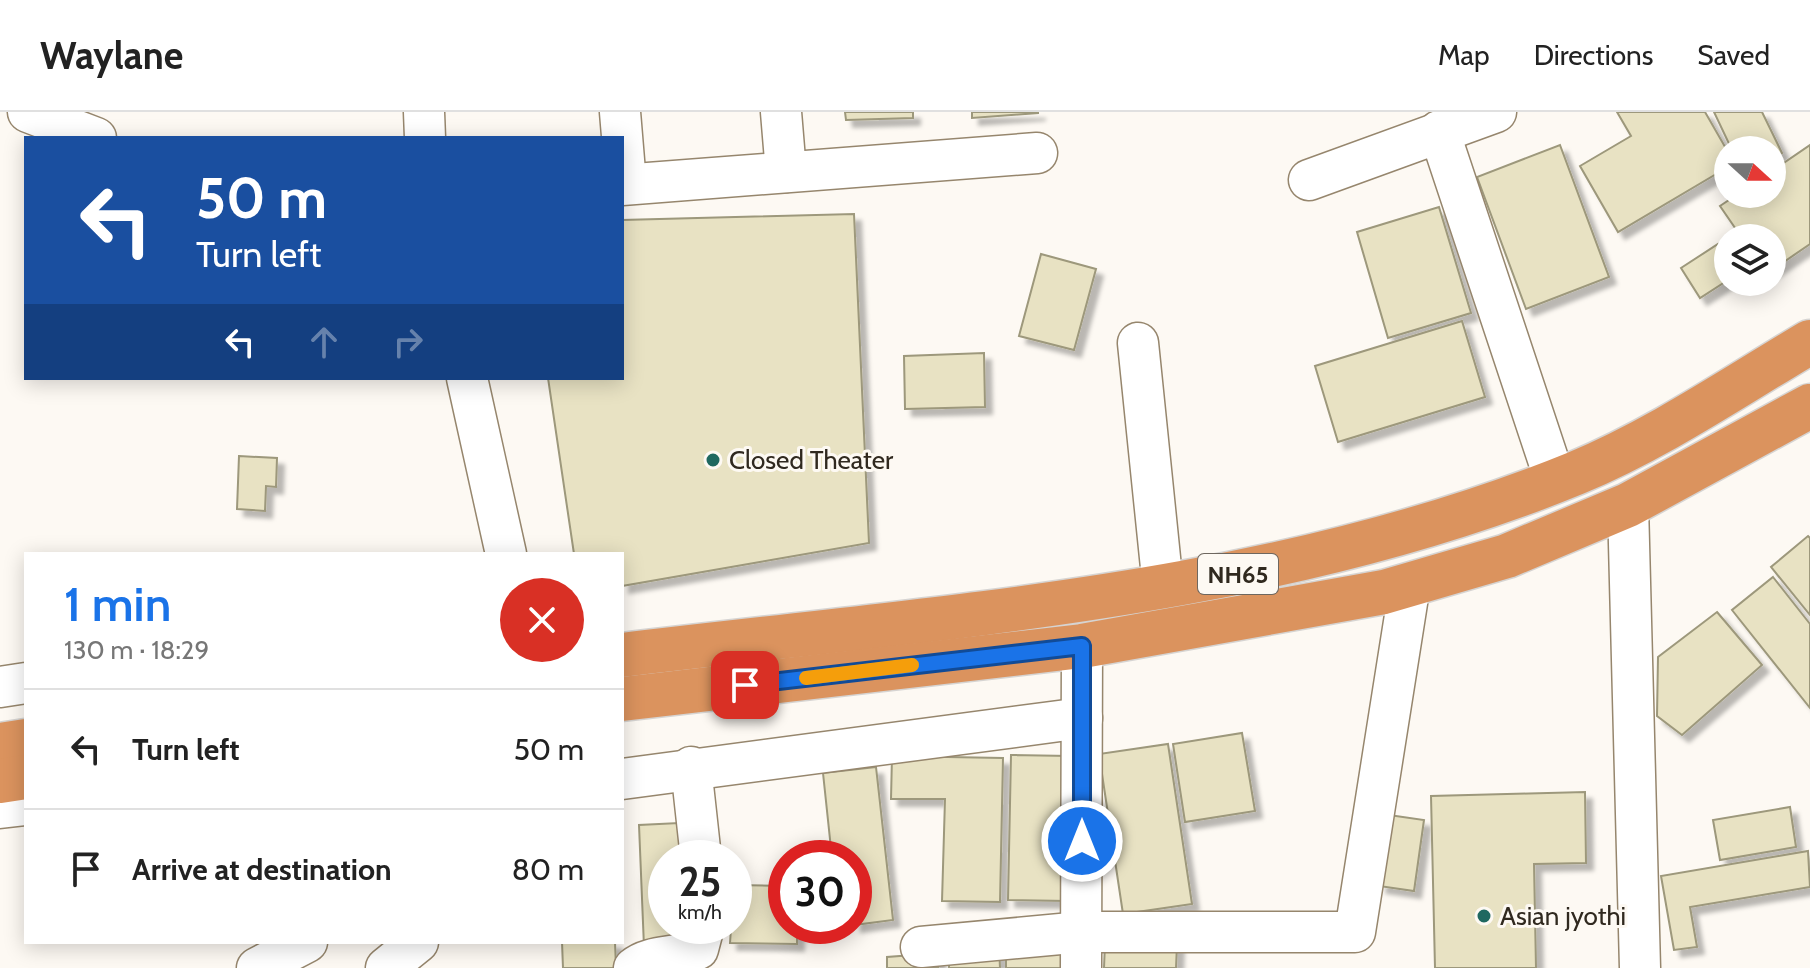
<!DOCTYPE html>
<html lang="en">
<head>
<meta charset="utf-8">
<style>
  body { margin:0; font-family:Cabin,sans-serif; background:#f2f2f2; color:#222; height:100vh; display:flex; flex-direction:column; font-size:30px; white-space:nowrap }
  * { box-sizing:border-box; margin:0 }
  p { font-size:26px; color:#767676 }
  .icon { flex:none; width:44px; height:44px; fill:none; stroke:currentColor; stroke-width:2; stroke-linecap:round; stroke-linejoin:round }
  .map { position:relative; flex:1; overflow:hidden }
  .panel { position:absolute; left:24px; top:440px; width:600px; height:392px; display:flex; flex-direction:column; background:#fff; border-radius:0px; box-shadow:0 4px 20px #0003 }
  .panel>* { flex:none }
  .hud { position:absolute; left:24px; top:24px; width:600px; height:244px; border-radius:0px; box-shadow:0 4px 20px #0003; background:#1a4fa0; color:#fff; overflow:hidden }
  .needle { width:52px; rotate:111deg }
  .controls { position:absolute; left:1714px; top:24px; display:grid; gap:16px }
  .controls a { display:grid; place-items:center; width:72px; height:72px; border-radius:50%; background:#fff; box-shadow:0 4px 20px #0003; font-size:40px }
  .speed { position:absolute; left:648px; top:728px; display:flex; gap:16px; font-size:40px; font-weight:700; text-align:center }
  .speed>* { display:grid; place-content:center; width:104px; height:104px; border-radius:50%; background:#fff; box-shadow:0 4px 20px #0003; line-height:1 }
  .speed small { font-size:20px; font-weight:400 }
  .speed .limit { border:12px solid #d22; background:#fff; color:#111 }
  .pin { position:absolute; display:grid; place-items:center; width:68px; height:68px; color:#fff; margin:-34px; border-radius:16px; box-shadow:0 4px 12px #0006 }
  .me { position:absolute; width:88px; margin:-44px; rotate:0deg; stroke-linejoin:round; filter:drop-shadow(0 0 6px #0008) }
  .turn { display:flex; align-items:center; gap:28px; height:168px; padding:0 40px; font-size:36px }
  .turn .icon { width:104px; height:104px; stroke-width:2.5 }
  .turn b { display:block; font-size:56px; line-height:68px }
  .lanes { display:flex; align-items:center; height:76px; padding:0 40px; background:#0003; justify-content:center; gap:40px; direction:ltr }
  .lanes .off { opacity:.35 }
  .round { display:grid; place-items:center; flex:none; width:84px; height:84px; border-radius:42px; background:#f2f2f2 }
  .overview { display:flex; align-items:center; justify-content:space-between; height:136px; padding:0 40px }
  h1 { font-size:48px; font-weight:600; line-height:60px; color:#1a73e8 }
  ul { padding:0; list-style:none }
  li { display:flex; align-items:center; gap:24px; height:120px; padding:0 40px; border-top:2px solid #e0e0e0 }
  li div { flex:1 }
  li b { display:block; font-size:30px }
  li em { font-style:normal }
  header { display:flex; align-items:center; gap:48px; box-sizing:border-box; height:112px; padding:0 40px; background:#fff; border-bottom:2px solid #e0e0e0 }
  header strong { font-size:38px }
  nav { display:flex; gap:44px; margin-inline-start:auto; font-size:28px }
  .map>svg:first-child { display:block }
  .building { fill:#e8e2c3; stroke:#9d987b; stroke-width:2; filter:url(#shadow) }
  .lines { fill:none; stroke-linecap:round; stroke-linejoin:round }
  .minor-casing { stroke:#96866d; stroke-width:43 }
  .highway-casing { stroke:#d6d4d2; stroke-width:47 }
  .minor { stroke:#fff; stroke-width:40 }
  .highway { stroke:#db935e; stroke-width:44 }
  .route-casing { stroke:#114b97; stroke-width:20 }
  .route { stroke:#1a73e8; stroke-width:14 }
  .slow { stroke:#f59e0b; stroke-width:14 }
  .poi-dot { fill:#1f6860; stroke:#fdf9f3; stroke-width:3 }
  .labels { text-anchor:middle; dominant-baseline:central; stroke-width:6; stroke-linejoin:round; paint-order:stroke }
  .shield { fill:#fdf9f3; stroke:#6e675f; stroke-width:2 }
  .shield-label { font-size:24px; font-weight:bold; fill:#30291f }
  .poi-label { font-size:26px; fill:#30291f; stroke:#fdf9f3; text-anchor:start }
</style>
</head>
<body>
<header>
<strong>Waylane</strong>
<nav><a>Map</a><a>Directions</a><a>Saved</a></nav>
</header>
<div class="map">
<svg width="1810" height="856" viewBox="0 0 1810 856">
  <defs>
    <filter id="shadow"><feDropShadow dx="7" dy="7" stdDeviation="2" flood-color="#0004"/></filter>
  </defs>
  <rect width="100%" height="100%" fill="#fdf9f3"/>
  <g class="building">
    <polygon points="845,0 913,0 913,6 846,8"/>
    <polygon points="972,0 1038,0 1038,1 972,6"/>
    <polygon points="1617,0 1705,0 1728,40 1728,55 1618,120 1580,54 1631,24"/>
    <polygon points="1714,0 1762,0 1782,41 1772,45 1772,38 1732,38"/>
    <polygon points="1560,33 1609,165 1526,197 1477,65"/>
    <polygon points="1810,33 1810,132 1772,158 1772,126 1742,126 1720,94 1738,82 1772,82 1772,59"/>
    <polygon points="1439,95 1471,201 1388,226 1357,120"/>
    <polygon points="854,102 869,431 622,474 622,442 574,442 548,266 622,266 622,108"/>
    <polygon points="1718,132 1728,148 1728,168 1700,186 1681,156"/>
    <polygon points="1041,142 1096,157 1074,238 1019,224"/>
    <polygon points="1462,209 1485,285 1338,330 1315,254"/>
    <polygon points="984,241 985,295 905,297 904,244"/>
    <polygon points="239,344 277,346 276,375 266,374 265,399 237,397"/>
    <polygon points="1808,424 1810,426 1810,503 1771,455"/>
    <polygon points="1773,465 1810,512 1810,596 1732,498"/>
    <polygon points="1717,500 1762,553 1682,623 1657,604 1658,545"/>
    <polygon points="1242,621 1255,699 1185,710 1173,632"/>
    <polygon points="1168,632 1192,792 1123,802 1099,642"/>
    <polygon points="1011,643 1070,644 1067,789 1008,788"/>
    <polygon points="892,644 1003,646 1000,790 942,789 945,687 891,687"/>
    <polygon points="876,655 893,808 854,813 854,746 832,746 823,661"/>
    <polygon points="1585,680 1586,751 1534,752 1536,856 1435,856 1431,684"/>
    <polygon points="1790,695 1796,735 1720,748 1713,708"/>
    <polygon points="1389,703 1424,708 1414,779 1379,774"/>
    <polygon points="679,711 680,746 666,746 666,814 683,814 684,834 644,835 639,713"/>
    <polygon points="1808,739 1810,775 1690,795 1697,835 1674,838 1661,764"/>
    <polygon points="734,773 786,774 786,814 797,814 797,832 730,831"/>
    <polygon points="562,830 615,830 616,856 563,856"/>
    <polygon points="1105,831 1177,832 1176,856 1104,856"/>
    <polygon points="999,832 1000,856 949,856 949,835"/>
    <rect x="1006" y="833" width="57" height="23"/>
    <polygon points="939,841 938,856 887,856 887,845"/>
  </g>
  <g class="lines">
    <defs>
      <g id="minor">
        <polyline points="28,0 96,26"/>
        <polyline points="424,0 425,26"/>
        <polyline points="620,0 626,72"/>
        <polyline points="781,0 786,60"/>
        <polyline points="1439,19 1555,368"/>
        <polyline points="1309,68 1496,0"/>
        <polyline points="622,73 1037,41"/>
        <polyline points="1138,231 1163,475"/>
        <polyline points="467,266 506,442"/>
        <polyline points="1628,393 1640,856"/>
        <polyline points="0,575 26,571"/>
        <polyline points="691,655 701,746"/>
        <polyline points="622,667 1082,606"/>
        <polyline points="0,696 26,693"/>
        <polyline points="921,835 1082,820 1355,820 1410,472"/>
        <polyline points="257,856 307,830"/>
        <polyline points="386,856 418,830"/>
        <path d="M 634,856 C 651,842 677,847 698,837 L 704,814"/>
        <polyline points="1081,856 1082,534"/>
      </g>
      <g id="highway">
        <path d="M 622,543 C 943,504 1273,485 1576,361 C 1658,327 1734,275 1810,230"/>
        <polyline points="622,587 1082,534 1384,480 1507,444 1628,393 1810,294"/>
        <polyline points="0,633 26,629"/>
        <polyline points="0,669 26,665"/>
      </g>
    </defs>
    <use href="#minor" class="minor-casing"/>
    <use href="#highway" class="highway-casing"/>
    <use href="#minor" class="minor"/>
    <use href="#highway" class="highway"/>
  </g>
  <g class="lines">
    <defs>
      <polyline id="route" points="745,573 1082,534 1082,729"/>
    </defs>
    <use href="#route" class="route-casing"/>
    <use href="#route" class="route"/>
    <polyline class="slow" points="806,566 912,553"/>
  </g>
  <g class="poi-dot">
    <circle cx="713" cy="348" r="8"/>
    <circle cx="1484" cy="804" r="8"/>
  </g>
  <g class="labels">
    <rect class="shield" x="1198" y="442" width="80" height="40" rx="6"/>
    <g class="shield-label">
      <text x="1238" y="462">NH65</text>
    </g>
    <g class="poi-label">
      <text x="729" y="348">Closed Theater</text>
      <text x="1500" y="804">Asian jyothi</text>
    </g>
  </g>
</svg>
<div class="controls">
<a><svg class="needle" viewBox="-14 -14 28 28"><path d="M0-13l5 13h-10z" fill="#e53935"/><path d="M0 13l5-13h-10z" fill="#767676"/></svg></a>
<a><svg class="icon" aria-label="layers" viewBox="0 0 24 24"><path d="M12 4l9 5-9 5-9-5zM3 14l9 5 9-5"/></svg></a>
</div>
<div class="speed"><div>25<small>km/h</small></div><div class="limit">30</div></div>
<div class="pin" style="left:745px;top:573px;background:#d93025"><svg class="icon" aria-label="arrive" viewBox="0 0 24 24"><path d="M6 21V4h12l-3 4 3 4H6"/></svg></div>
<svg class="me" style="left:1082px;top:729px" viewBox="-20 -20 40 40"><circle r="17" fill="#1a73e8" stroke="#fff" stroke-width="3"/><path d="M0-11L8 9 0 5-8 9z" fill="#fff"/></svg>
<div class="hud">
<div class="turn"><svg class="icon" aria-label="left" viewBox="0 0 24 24"><path d="M17 20v-9H6M10 6l-5 5 5 5"/></svg><div><b>50 m</b>Turn left</div></div>
<div class="lanes"><svg class="icon" aria-label="left" viewBox="0 0 24 24"><path d="M17 20v-9H6M10 6l-5 5 5 5"/></svg><svg class="icon off" aria-label="ahead" viewBox="0 0 24 24"><path d="M12 20V5M6 11l6-6 6 6"/></svg><svg class="icon off" aria-label="right" viewBox="0 0 24 24"><path d="M7 20v-9h11M14 6l5 5-5 5"/></svg></div>
</div>
<section class="panel">
<div class="overview"><div><h1>1 min</h1><p>130 m · 18:29</p></div><a class="round" style="background:#d93025;color:#fff"><svg class="icon" aria-label="close" viewBox="0 0 24 24"><path d="M6 6l12 12M18 6L6 18"/></svg></a></div>
<ul>
<li><svg class="icon" aria-label="left" viewBox="0 0 24 24"><path d="M17 20v-9H6M10 6l-5 5 5 5"/></svg><div><b>Turn left</b></div><em>50 m</em></li>
<li><svg class="icon" aria-label="arrive" viewBox="0 0 24 24"><path d="M6 21V4h12l-3 4 3 4H6"/></svg><div><b>Arrive at destination</b></div><em>80 m</em></li>
</ul>
</section>
</div>
</body>
</html>
